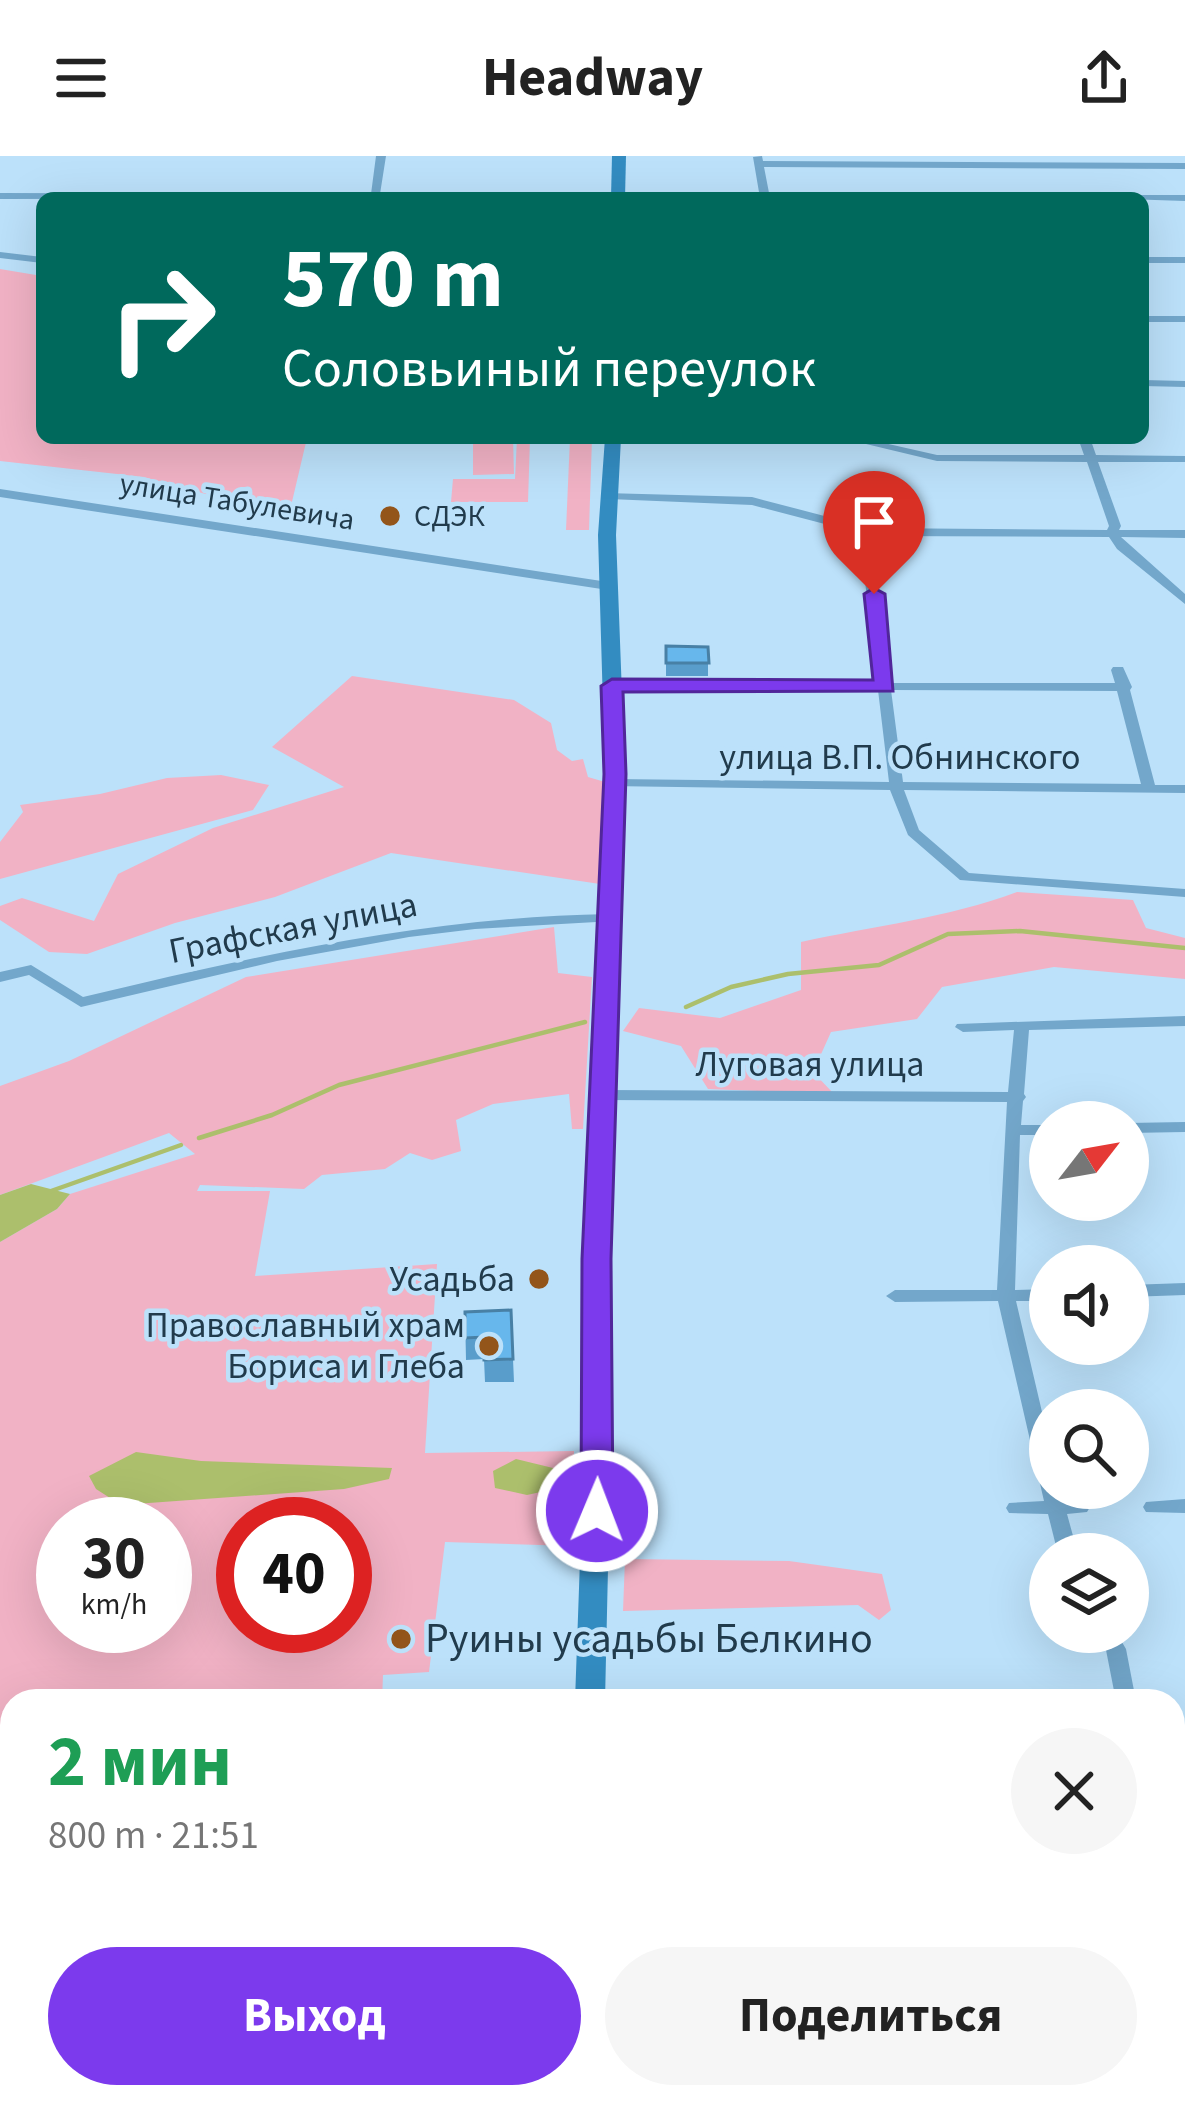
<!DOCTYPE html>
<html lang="ru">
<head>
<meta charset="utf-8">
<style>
  body { margin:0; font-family:"Source Sans 3",sans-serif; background:#f6f6f6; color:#222; height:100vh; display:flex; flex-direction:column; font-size:45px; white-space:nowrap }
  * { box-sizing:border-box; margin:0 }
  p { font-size:39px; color:#767676 }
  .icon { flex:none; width:66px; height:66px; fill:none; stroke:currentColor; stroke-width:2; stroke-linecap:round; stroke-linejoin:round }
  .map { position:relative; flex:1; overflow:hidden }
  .details { position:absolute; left:0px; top:1533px; width:1185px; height:420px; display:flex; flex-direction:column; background:#fff; border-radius:36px 36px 0 0; box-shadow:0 12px 48px #0002 }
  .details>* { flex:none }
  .banner { position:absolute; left:36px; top:36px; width:1113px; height:252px; border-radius:18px; box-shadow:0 12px 48px #0002; background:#00695c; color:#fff; overflow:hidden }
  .needle { width:78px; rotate:59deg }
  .fabs { position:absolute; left:1029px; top:945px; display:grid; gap:24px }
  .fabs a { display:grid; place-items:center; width:120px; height:120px; border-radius:50%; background:#fff; box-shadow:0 12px 48px #0002; font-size:60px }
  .speed { position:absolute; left:36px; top:1341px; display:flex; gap:24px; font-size:60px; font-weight:700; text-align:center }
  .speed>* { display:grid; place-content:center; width:156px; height:156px; border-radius:50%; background:#fff; box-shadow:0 12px 48px #0002; line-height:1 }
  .speed small { font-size:30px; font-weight:400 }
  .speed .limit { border:18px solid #d22; background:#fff; color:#111 }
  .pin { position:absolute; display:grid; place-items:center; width:102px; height:102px; color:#fff; margin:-123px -51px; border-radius:50% 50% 50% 0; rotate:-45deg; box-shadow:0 0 12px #0007 }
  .pin .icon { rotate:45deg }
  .me { position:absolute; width:132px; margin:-66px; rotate:1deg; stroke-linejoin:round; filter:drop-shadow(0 0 9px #0008) }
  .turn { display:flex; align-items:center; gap:42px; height:252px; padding:0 48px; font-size:54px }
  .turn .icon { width:156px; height:156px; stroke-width:2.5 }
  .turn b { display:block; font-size:84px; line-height:102px }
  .round { display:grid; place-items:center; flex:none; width:126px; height:126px; border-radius:63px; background:#f6f6f6 }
  .headline { display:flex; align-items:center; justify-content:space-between; height:204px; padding:0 48px }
  h1 { font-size:72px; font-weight:700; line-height:90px; color:#1e9e55 }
  .button { display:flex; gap:24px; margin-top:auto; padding:24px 48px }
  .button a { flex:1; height:138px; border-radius:72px; background:#7c3aed; color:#fff; font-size:48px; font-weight:700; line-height:138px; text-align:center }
  .button a+a { background:#f6f6f6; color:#222 }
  header { display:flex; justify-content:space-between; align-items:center; height:156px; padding:0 48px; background:#fff; font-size:54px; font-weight:700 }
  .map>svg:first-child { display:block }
  .green { fill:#f1b2c5; fill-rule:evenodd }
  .water { fill:#acbf6c }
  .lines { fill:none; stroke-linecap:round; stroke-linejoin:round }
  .stream { stroke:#acbf6c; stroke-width:4.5 }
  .street { fill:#73a7cb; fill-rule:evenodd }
  .secondary { fill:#338cc1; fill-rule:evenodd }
  .wall { fill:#599dcb }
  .building { fill:#67b7ec; stroke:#4880a5; stroke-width:3 }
  .route { fill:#7c3aed; stroke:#51269a; stroke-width:3 }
  .poi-dot { fill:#93551a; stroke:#bce1fa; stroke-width:4.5 }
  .labels { text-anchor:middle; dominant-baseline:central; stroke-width:9; stroke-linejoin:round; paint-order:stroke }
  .far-street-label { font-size:30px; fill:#213b4c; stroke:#bce1fa }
  .far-poi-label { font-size:30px; fill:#213b4c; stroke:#bce1fa; text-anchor:start }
  .street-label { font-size:36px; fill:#213b4c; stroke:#bce1fa }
  .poi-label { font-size:36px; fill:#213b4c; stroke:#bce1fa; text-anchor:end }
  .near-poi-label { font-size:42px; fill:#213b4c; stroke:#bce1fa; text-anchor:start }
</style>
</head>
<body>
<header><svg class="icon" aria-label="menu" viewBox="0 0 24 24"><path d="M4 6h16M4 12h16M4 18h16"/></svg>Headway<svg class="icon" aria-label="share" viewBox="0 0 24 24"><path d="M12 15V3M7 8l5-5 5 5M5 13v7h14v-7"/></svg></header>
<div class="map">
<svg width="1185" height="1953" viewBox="0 0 1185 1953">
  <rect width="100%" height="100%" fill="#bce1fa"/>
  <g class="green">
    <polygon points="0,113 42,120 42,282 307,282 291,350 249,350 144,321 0,305"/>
    <polygon points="473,282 513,282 514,318 473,319"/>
    <polygon points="517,282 530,282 528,346 451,346 453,323 515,323"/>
    <polygon points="570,282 592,282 589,374 566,374"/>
    <polygon points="352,520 514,544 551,567 557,594 572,605 583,603 588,621 605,626 600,728 391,697 275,741 175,767 87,798 49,796 0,764 0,750 22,742 94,765 118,718 213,672 344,631 272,591"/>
    <polygon points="221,619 269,629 253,654 0,723 0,686 23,656 20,649 100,638 167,622"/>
    <path d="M 1017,736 L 1133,744 L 1146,772 L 1185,782 L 1185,823 L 1054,811 L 942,831 L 917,863 L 831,876 L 813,916 L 834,938 L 708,933 L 681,890 L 623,875 L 639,852 L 720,862 L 801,834 L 801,786 C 874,770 947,762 1017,736 Z"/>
    <path d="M 554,771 L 558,817 L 592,821 L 583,973 L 572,973 L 569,938 L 493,948 L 456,964 L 461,995 L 432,1004 L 410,997 L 385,1013 L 322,1019 L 304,1033 L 200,1029 L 197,1035 L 270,1035 L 255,1120 L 437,1108 L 425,1297 L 574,1295 L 571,1390 L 445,1386 L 429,1516 L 383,1519 L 382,1545 L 12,1545 L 12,1647 L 0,1648 L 0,1086 L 57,1053 L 70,1038 L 195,998 L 169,977 L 0,1039 L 0,930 L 69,905 L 246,821 ZM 63,1368 L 165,1368 L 165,1470 L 63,1470 ZM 243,1368 L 345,1368 L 345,1470 L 243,1470 Z"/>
    <polygon points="625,1403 789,1405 882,1418 891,1454 879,1464 858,1449 623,1455"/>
  </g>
  <g class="water">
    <polygon points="31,1028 70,1038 57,1053 0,1086 0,1039"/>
    <polygon points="136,1296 201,1305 392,1312 389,1323 344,1333 121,1349 96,1333 89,1320"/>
    <polygon points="516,1303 553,1312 568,1330 527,1339 495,1332 493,1315"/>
  </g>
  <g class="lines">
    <g class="stream">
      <polyline points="686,851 731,831 788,818 879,809 948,778 1020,775 1185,792"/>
      <polyline points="199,982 272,959 339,929 585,866"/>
      <polyline points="51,1035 181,989"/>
    </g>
    <g class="street">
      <polygon points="376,0 386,0 380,38 625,39 630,42 0,43 0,37 371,38"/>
      <polygon points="762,0 763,5 1185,7 1185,13 764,11 770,42 760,42 753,1"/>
      <polygon points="1100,39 1185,39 1185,45 1095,42"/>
      <polygon points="0,96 42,101 42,107 0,102"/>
      <rect x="1143" y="101" width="42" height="6"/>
      <rect x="1143" y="160" width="42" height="6"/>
      <polygon points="1143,224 1185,225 1185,231 1143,230"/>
      <path d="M 841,282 L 862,282 L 937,299 L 1084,299 L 1078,282 L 1090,282 L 1096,299 L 1185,300 L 1185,306 L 1098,306 L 1121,370 L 1119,374 L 1185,374 L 1185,382 L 1121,381 L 1185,438 L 1185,448 L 1117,393 L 1109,381 L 874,380 L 872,383 L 890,527 L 1115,527 L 1111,514 L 1113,511 L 1123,511 L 1132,531 L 1130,534 L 1155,629 L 1185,629 L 1185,637 L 904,634 L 919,674 L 969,717 L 1185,733 L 1185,741 L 960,724 L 908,679 L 890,634 L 609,630 L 609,624 L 614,623 L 889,626 L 878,534 L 612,534 L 605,530 L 612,526 L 877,527 L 860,383 L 863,378 L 752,349 L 609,343 L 605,341 L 605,337 L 752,341 L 870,372 L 1107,374 L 1109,370 L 1087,306 L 937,305 ZM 891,534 L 1117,535 L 1141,628 L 903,626 Z"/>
      <polygon points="0,333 608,426 614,430 608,434 0,341"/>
      <path d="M 609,758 L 614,759 L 616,762 L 614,765 L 475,773 L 409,781 L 277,805 L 81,851 L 29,819 L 0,826 L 0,816 L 31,809 L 83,841 C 260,799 426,761 609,758 Z"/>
      <polygon points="1185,860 1185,870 1029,874 1024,938 1026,941 1023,945 1021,969 1050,969 1050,979 1020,979 1015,1134 1050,1133 1050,1145 1016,1145 1050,1290 1050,1332 1060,1332 1063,1344 1087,1346 1090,1351 1087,1356 1067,1358 1078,1398 1058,1398 1048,1358 1009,1357 1006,1352 1009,1347 1044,1345 998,1145 895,1146 886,1140 895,1134 997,1134 1007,946 602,944 594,939 602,934 1008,936 1014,874 963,876 955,871 957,868"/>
      <polygon points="1185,966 1185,976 1128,977 1128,967"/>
      <polygon points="1185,1127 1185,1139 1128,1141 1128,1129"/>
      <polygon points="1185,1343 1185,1357 1146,1356 1143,1351 1146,1346"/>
      <polygon points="1095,1476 1116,1476 1126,1493 1136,1545 1116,1545 1106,1494"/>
      <polygon points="1185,1598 1185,1614 1173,1615 1173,1599"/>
      <polygon points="12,1856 12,1876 0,1878 0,1858"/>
      <polygon points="1185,1936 1185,1953 1083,1953 1087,1946 1095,1943 1173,1941 1173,1937"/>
      <rect x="156" y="1941" width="24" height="12"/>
      <polygon points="1004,1941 1028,1941 1029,1953 1005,1953"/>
    </g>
    <g class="secondary">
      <polygon points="612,0 626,0 625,42 611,42"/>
      <polygon points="605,282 621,282 616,379 625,618 610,1103 612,1235 605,1545 575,1545 586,1235 584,1103 605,618 598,379"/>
      <rect x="562" y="1941" width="34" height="12"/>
    </g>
  </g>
  <g class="wall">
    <polygon points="666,490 708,491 708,520 666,520"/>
    <polygon points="465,1156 513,1203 514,1226 485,1226 484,1203 466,1204"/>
  </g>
  <g class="building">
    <polygon points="666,490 708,491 709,507 666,507"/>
    <polygon points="511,1154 513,1203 484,1204 484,1181 465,1182 465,1156"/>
  </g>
  <polygon class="route" points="874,432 885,438 893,535 623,536 626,618 611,1103 613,1355 608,1363 585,1363 581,1355 582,1103 604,618 601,530 612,523 873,524 864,438"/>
  <g class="poi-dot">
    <circle cx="390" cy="360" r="12"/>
    <circle cx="539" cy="1123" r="12"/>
    <circle cx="489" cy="1190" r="12"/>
    <circle cx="401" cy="1483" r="12"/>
  </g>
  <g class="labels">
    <g class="far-street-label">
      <text transform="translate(237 346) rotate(9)">улица Табулевича</text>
    </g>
    <g class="far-poi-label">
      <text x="414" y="360">СДЭК</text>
    </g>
    <g class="street-label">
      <text x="900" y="601">улица В.П. Обнинского</text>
      <text transform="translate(293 772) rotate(-11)">Графская улица</text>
      <text x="810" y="908">Луговая улица</text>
    </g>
    <g class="poi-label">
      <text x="515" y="1123">Усадьба</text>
      <text x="465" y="1169">Православный храм<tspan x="465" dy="41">Бориса и Глеба</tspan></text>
    </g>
    <g class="near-poi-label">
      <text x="425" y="1483">Руины усадьбы Белкино</text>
    </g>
  </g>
</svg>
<div class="fabs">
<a><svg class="needle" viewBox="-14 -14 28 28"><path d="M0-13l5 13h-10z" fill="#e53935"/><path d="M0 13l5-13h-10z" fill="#767676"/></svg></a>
<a><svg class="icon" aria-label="sound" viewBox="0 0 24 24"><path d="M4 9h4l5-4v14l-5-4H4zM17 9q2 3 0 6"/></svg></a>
<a><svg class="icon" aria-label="search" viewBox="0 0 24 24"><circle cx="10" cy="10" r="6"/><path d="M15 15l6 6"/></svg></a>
<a><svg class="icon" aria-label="layers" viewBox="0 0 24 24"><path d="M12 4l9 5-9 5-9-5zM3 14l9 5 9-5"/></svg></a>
</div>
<div class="speed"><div>30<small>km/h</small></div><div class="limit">40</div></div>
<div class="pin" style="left:874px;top:438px;background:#d93025"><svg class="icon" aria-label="arrive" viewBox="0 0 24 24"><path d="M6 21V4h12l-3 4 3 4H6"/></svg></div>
<svg class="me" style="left:597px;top:1355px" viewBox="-20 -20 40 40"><circle r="17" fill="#7c3aed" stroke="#fff" stroke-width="3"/><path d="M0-11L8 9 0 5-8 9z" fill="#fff"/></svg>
<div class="banner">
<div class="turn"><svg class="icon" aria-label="right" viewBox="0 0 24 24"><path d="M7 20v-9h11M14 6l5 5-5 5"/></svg><div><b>570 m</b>Соловьиный переулок</div></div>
</div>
<section class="details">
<div class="headline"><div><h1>2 мин</h1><p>800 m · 21:51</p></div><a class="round"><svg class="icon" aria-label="close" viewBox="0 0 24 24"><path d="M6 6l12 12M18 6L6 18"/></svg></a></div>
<div class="button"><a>Выход</a><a>Поделиться</a></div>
</section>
</div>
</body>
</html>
